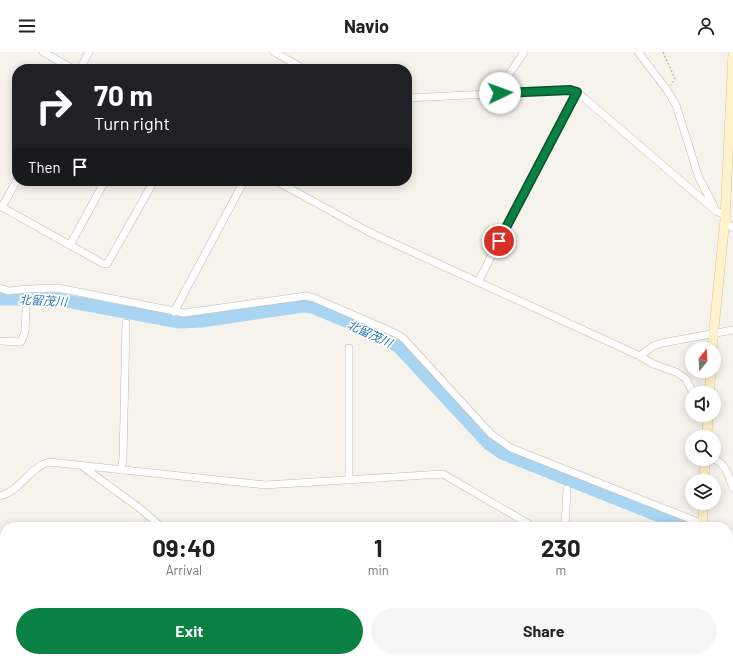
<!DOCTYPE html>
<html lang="en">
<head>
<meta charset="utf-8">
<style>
  body { margin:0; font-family:Barlow,"Noto Sans JP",sans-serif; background:#f6f6f6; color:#222; height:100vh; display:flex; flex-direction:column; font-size:15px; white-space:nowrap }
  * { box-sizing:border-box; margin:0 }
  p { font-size:13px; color:#767676 }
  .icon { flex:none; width:22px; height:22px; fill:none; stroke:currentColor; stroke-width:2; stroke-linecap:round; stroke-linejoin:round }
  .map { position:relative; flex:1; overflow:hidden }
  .panel { position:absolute; left:0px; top:470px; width:733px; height:140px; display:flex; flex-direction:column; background:#fff; border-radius:16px 16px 0 0; box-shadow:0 2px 10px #0003 }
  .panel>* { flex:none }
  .guide { position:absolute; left:12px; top:12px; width:400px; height:122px; border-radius:16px; box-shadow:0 2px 10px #0003; background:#202124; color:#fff; overflow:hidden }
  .needle { width:26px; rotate:18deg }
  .fabs { position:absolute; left:685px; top:290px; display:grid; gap:8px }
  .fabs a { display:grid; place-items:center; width:36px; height:36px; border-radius:50%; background:#fff; box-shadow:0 2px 10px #0003; font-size:20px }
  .pin { position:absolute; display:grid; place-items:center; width:34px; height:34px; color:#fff; margin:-17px; border:2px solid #fff; border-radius:50%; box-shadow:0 1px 4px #0007 }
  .me { position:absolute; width:44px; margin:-22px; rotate:87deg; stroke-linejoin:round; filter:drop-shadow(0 0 3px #0008) }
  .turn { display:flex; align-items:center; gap:14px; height:84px; padding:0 16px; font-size:18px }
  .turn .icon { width:52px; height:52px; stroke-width:2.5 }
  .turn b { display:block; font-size:28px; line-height:34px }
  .then { display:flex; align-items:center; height:38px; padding:0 16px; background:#0003; gap:8px; font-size:15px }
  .eta { display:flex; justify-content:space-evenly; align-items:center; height:68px; text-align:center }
  .eta b { font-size:24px; font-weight:700; line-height:28px }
  .action { display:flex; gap:8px; margin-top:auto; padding:8px 16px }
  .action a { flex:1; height:46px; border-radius:24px; background:#0b8043; color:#fff; font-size:16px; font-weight:700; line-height:46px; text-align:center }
  .action a+a { background:#f6f6f6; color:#222 }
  header { display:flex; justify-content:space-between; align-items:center; height:52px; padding:0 16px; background:#fff; font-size:18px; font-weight:700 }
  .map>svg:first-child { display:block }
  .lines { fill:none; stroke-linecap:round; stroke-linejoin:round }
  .river { stroke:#a9d4f2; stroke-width:13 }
  .street-casing { stroke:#c2bbae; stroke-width:8 }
  .secondary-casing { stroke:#d6c79b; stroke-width:10 }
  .path { stroke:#c4b79f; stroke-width:1.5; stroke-dasharray:2 2; stroke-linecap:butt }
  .street { stroke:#fff; stroke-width:7 }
  .secondary { stroke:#fff3cd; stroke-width:9 }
  .route-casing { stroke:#07532c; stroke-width:10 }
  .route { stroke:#0b8043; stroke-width:7 }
  .labels { text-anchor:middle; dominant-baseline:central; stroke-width:3.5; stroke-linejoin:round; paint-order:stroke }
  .water-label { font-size:12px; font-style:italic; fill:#2e7ab2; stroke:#fff }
</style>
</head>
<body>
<header><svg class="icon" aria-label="menu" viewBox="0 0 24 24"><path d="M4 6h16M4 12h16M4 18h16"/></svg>Navio<svg class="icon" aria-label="person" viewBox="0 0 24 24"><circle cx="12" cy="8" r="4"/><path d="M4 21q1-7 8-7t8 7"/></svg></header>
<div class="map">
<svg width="733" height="610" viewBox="0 0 733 610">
  <rect width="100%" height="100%" fill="#f6f3ec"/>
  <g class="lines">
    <g class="river">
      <polyline points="0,247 56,247 179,270 202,269 303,254 312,255 375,281 399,295 489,392 502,401 687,475"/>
      <polyline points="728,491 733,493"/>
    </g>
    <defs>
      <g id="street">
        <polyline points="43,0 73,17"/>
        <polyline points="274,0 304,17"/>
        <polyline points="638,0 667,38 676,53 699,126 714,154"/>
        <polyline points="80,17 89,0"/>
        <polyline points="500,41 504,30 524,0"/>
        <polyline points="407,46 570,38 577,40 716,159 725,163"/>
        <polyline points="276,129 371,181 640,304 653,312 676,320 686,327 693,341"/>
        <polyline points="0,154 102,211 107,212 154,129"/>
        <polyline points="2,155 17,128"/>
        <polyline points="725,170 733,176"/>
        <polyline points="70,193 105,129"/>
        <polyline points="478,230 577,40"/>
        <polyline points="0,236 8,239 28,237 58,236 184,261 292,246 306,244 314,246 397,282 404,287 491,382 511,396 703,472"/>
        <polyline points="174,260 244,129"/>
        <polyline points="0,289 21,290 25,280 26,258"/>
        <polyline points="349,296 349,428"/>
        <polyline points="640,304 653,294 662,291 733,278"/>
        <path d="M 714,407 C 726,412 729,425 733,436"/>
        <polyline points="82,414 142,458 161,475"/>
        <polyline points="121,418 123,407 126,271"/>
        <path d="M 0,444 C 22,438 28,416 49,410 L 265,433 L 443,422 L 534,475"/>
        <polyline points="565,475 567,437"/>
        <polyline points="0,499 5,498"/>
        <polyline points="728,553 733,535"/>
        <polyline points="728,568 733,580"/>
        <polyline points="198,605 217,610"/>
        <polyline points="628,605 628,610"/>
        <polyline points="93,610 138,605"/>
        <polyline points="163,610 165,605"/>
        <polyline points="395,610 396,605"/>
        <polyline points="526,610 528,605"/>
        <polyline points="714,610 715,605"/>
      </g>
      <g id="secondary">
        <polyline points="712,297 725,167 733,0"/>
        <polyline points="709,341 711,319"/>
        <polyline points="707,385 708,363"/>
        <polyline points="704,429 705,407"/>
        <polyline points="703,475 703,451"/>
        <polyline points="694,610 694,605"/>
      </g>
    </defs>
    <use href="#street" class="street-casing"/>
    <use href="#secondary" class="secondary-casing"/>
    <polyline class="path" points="663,0 675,27 671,33"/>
    <use href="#street" class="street"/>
    <use href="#secondary" class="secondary"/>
  </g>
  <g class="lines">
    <defs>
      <polyline id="route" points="499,189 577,40 570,38 500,41"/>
    </defs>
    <use href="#route" class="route-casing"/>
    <use href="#route" class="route"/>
  </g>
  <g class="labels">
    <g class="water-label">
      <text transform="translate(43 248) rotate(3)">北留茂川</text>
      <text transform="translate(370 281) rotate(25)">北留茂川</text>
    </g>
  </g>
</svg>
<div class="fabs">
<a><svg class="needle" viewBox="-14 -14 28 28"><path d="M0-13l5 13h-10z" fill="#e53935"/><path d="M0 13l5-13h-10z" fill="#767676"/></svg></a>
<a><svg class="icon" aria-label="sound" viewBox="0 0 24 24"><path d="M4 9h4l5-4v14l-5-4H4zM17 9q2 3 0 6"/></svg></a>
<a><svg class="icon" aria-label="search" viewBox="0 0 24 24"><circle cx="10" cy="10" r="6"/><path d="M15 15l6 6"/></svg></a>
<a><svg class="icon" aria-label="layers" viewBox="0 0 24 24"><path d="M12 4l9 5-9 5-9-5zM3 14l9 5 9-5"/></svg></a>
</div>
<div class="pin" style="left:499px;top:189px;background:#d93025"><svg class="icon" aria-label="arrive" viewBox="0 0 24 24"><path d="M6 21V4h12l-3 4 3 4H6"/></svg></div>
<svg class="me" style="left:500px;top:41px" viewBox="-20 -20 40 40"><circle r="19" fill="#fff"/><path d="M0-13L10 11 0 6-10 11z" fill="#0b8043"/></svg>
<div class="guide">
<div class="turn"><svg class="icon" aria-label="right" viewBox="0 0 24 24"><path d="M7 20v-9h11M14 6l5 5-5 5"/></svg><div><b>70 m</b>Turn right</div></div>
<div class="then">Then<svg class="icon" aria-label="arrive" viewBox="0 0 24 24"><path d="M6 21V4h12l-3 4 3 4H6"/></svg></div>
</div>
<section class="panel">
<div class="eta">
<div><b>09:40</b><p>Arrival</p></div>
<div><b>1</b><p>min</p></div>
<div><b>230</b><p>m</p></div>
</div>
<div class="action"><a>Exit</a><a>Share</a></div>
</section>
</div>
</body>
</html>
